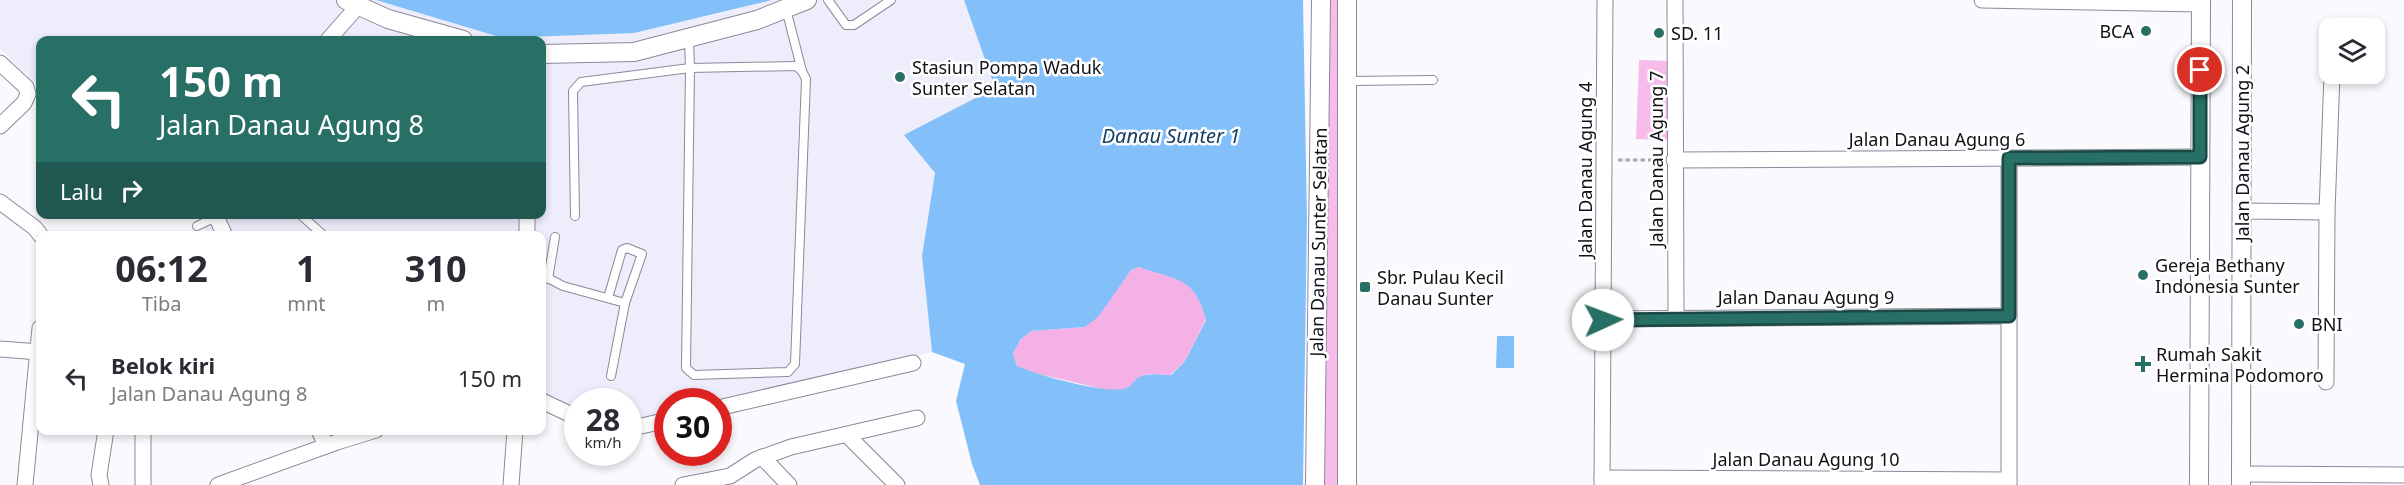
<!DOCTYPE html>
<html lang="id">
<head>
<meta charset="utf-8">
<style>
  body { margin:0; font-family:"Noto Sans",sans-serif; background:#f7f7f7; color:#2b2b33; height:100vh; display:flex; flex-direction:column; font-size:22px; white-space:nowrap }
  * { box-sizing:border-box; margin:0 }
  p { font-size:20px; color:#7c7c81 }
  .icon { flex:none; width:33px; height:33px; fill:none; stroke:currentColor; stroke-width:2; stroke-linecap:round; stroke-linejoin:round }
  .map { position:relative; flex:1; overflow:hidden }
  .details { position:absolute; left:36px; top:231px; width:510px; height:204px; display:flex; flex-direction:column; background:#fff; border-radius:12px; box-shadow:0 3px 9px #0003 }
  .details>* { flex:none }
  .hud { position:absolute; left:36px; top:36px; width:510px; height:183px; border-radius:12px; box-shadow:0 3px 9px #0003; background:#286f66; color:#fff; overflow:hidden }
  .controls { position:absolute; left:2319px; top:18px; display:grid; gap:12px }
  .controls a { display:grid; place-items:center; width:66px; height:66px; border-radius:12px; background:#fff; box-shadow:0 3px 9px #0003; font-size:30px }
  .speed { position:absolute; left:564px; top:388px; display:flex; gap:12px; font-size:30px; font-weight:700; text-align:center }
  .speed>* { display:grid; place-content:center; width:78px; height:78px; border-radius:50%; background:#fff; box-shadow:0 3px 9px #0003; line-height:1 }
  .speed small { font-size:15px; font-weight:400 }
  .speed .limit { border:9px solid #d22; background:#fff; color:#111 }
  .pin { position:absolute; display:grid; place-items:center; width:51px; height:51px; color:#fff; margin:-26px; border:3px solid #fff; border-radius:50%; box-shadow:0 2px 6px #0007 }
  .me { position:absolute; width:66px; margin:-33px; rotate:88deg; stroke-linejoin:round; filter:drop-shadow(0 0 4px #0008) }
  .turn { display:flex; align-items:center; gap:21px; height:126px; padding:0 24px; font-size:27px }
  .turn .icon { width:78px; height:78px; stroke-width:2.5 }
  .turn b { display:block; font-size:42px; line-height:51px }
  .then { display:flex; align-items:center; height:57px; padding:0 24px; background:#0003; gap:12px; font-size:22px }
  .eta { display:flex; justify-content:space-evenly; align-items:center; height:102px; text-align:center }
  .eta b { font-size:36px; font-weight:700; line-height:42px }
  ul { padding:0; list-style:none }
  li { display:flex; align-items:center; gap:18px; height:90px; padding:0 24px }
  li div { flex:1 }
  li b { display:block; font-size:22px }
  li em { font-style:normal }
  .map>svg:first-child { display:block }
  .built { fill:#eeedfc }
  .green { fill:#f7bcea }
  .forest { fill:#f4b1e6 }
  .water { fill:#83c0f9; fill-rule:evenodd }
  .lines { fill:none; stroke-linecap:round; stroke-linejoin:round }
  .service-casing { stroke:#8b899a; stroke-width:10 }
  .minor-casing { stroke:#8b899a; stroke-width:17 }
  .tertiary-casing { stroke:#8b899a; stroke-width:20 }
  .path { stroke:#a8a8ac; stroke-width:3; stroke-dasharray:4.5 3; stroke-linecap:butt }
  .service { stroke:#fff; stroke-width:8 }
  .minor { stroke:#fff; stroke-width:15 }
  .tertiary { stroke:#fff; stroke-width:18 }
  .route-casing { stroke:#1a4842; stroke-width:15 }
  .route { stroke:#286f66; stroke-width:10 }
  .poi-dot { fill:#286f66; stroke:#fff; stroke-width:2 }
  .labels { text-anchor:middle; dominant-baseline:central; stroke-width:5; stroke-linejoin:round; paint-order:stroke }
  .poi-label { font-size:18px; fill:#111117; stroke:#fff; text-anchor:start }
  .street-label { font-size:18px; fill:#111117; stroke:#fff }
  .water-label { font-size:20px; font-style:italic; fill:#144065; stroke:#fff }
</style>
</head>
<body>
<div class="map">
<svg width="2404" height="485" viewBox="0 0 2404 485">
  <rect width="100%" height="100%" fill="#fafafe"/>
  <polygon class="built" points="0,0 376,0 381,2 705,17 772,0 964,0 995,88 935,173 922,256 932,352 719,404 668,402 667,416 629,425 628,402 578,402 577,414 542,396 542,236 208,235 197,215 542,214 542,40 40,40 40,87 0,49"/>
  <g class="green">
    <polygon points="1321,0 1347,0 1347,485 1315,485"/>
    <polygon points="1639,60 1671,61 1667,140 1636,139"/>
  </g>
  <path class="forest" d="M 1139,267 C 1178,281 1194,275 1206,319 L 1185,361 L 1170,375 L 1148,374 L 1139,378 L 1127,389 L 1111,391 L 1030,372 L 1017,366 L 1013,354 L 1020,340 L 1031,331 L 1085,327 L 1131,270 Z"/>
  <g class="water">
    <polygon points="376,0 772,0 634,33 503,38"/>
    <path d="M 964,0 L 1303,0 L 1307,220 L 1303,485 L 980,485 L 972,464 L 956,401 L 965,364 L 932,352 L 922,256 L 935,173 L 904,135 L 995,88 ZM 1139,267 C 1177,281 1195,276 1206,320 L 1185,361 L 1171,375 C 1160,375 1147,372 1138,378 C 1132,382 1130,388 1123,389 C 1102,393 1037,375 1017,366 L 1013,354 L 1020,340 L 1031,331 L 1085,327 L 1098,317 L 1131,270 Z"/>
    <polygon points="1497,336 1514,336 1514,368 1496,368"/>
  </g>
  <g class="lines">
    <defs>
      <g id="service">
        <polyline points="828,0 846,25 854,25 891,0"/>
        <polyline points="786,9 802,71"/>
        <polyline points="1348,81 1433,80"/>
        <polyline points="300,214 324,236"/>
        <polyline points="575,216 573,91 581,82 690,68 796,66 802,71 806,79 795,364 788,372 694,375 686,368 690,68 689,39"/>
        <polyline points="197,226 216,217"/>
        <polyline points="542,275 563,286 625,303 611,376"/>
        <polyline points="548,279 555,237"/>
        <polyline points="608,298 622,250 627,248 642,254 625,303"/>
      </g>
      <g id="minor">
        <polyline points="1675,0 1676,318"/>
        <polyline points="1982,0 2201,4"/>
        <polyline points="328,40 358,6"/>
        <polyline points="0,63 26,87 28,94 24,103 0,126"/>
        <polyline points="2009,158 2009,485"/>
        <polyline points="1674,160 2200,157"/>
        <polyline points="0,202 35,228 41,236"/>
        <polyline points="2242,211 2327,212"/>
        <polyline points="215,214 225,236"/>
        <polyline points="527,236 527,214"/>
        <polyline points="1603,319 2009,316"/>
        <polyline points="0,349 40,352"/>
        <polyline points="2326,382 2327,212 2332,74"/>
        <polyline points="542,401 578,418"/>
        <polyline points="718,408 913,363"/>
        <polyline points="628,429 668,420"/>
        <polyline points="319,430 326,446"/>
        <polyline points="847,435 897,485"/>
        <polyline points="762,457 789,485"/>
        <polyline points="2241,474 2404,475"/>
        <polyline points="1602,478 2009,480"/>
        <polyline points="25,485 40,328"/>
        <polyline points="101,485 99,475 106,430"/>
        <polyline points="143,485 143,430"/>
        <polyline points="218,485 337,442 376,430"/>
        <polyline points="511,485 515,430"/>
        <polyline points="683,485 730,476 755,460 791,447 917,418"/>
        <polyline points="1602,485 1605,0"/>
      </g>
      <g id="tertiary">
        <polyline points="346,0 388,19 463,40"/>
        <polyline points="1347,0 1347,485"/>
        <polyline points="542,54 634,52 757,20 807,0"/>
        <polyline points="1315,485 1321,0"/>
        <polyline points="2199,485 2201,0"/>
        <polyline points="2241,485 2242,0"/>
      </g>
    </defs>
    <use href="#service" class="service-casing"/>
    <use href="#minor" class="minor-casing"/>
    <use href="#tertiary" class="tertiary-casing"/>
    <polyline class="path" points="1618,160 1660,160"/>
    <use href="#service" class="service"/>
    <use href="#minor" class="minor"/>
    <use href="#tertiary" class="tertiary"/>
  </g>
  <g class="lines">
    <defs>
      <polyline id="route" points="1603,320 2009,316 2009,158 2200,157 2200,70"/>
    </defs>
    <use href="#route" class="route-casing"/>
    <use href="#route" class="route"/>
  </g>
  <g class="poi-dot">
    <circle cx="2146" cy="31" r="6"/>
    <circle cx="1659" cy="33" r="6"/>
    <circle cx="900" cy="77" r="6"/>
    <circle cx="2143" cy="275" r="6"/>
    <rect x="1359" y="281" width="12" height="12" rx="3"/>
    <circle cx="2299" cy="324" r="6"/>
    <path d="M2140 355h6v6h6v6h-6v6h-6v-6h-6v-6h6z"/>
  </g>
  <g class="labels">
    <g class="poi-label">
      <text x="2134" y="31" text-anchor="end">BCA</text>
      <text x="1671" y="33">SD. 11</text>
      <text x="912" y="67">Stasiun Pompa Waduk<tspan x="912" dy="21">Sunter Selatan</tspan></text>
      <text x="2155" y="265">Gereja Bethany<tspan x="2155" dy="21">Indonesia Sunter</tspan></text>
      <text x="1377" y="277">Sbr. Pulau Kecil<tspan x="1377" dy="21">Danau Sunter</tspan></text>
      <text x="2311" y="324">BNI</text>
      <text x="2156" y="354">Rumah Sakit<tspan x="2156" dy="21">Hermina Podomoro</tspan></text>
    </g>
    <g class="street-label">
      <text x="1937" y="139">Jalan Danau Agung 6</text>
      <text transform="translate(2242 153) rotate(-90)">Jalan Danau Agung 2</text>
      <text transform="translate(1656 159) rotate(-90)">Jalan Danau Agung 7</text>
      <text transform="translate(1585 170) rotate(-90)">Jalan Danau Agung 4</text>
      <text transform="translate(1318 242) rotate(-89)">Jalan Danau Sunter Selatan</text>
      <text x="1806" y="297">Jalan Danau Agung 9</text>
      <text x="1806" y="459">Jalan Danau Agung 10</text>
    </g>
    <g class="water-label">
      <text x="1171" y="135">Danau Sunter 1</text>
    </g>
  </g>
</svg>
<div class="controls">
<a><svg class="icon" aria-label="layers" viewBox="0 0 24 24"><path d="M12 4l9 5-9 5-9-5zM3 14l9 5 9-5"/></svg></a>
</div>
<div class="speed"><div>28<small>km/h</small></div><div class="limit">30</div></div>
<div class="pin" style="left:2200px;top:70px;background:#d93025"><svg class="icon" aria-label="arrive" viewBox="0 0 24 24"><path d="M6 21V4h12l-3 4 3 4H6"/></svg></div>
<svg class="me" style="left:1603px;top:320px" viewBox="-20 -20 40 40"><circle r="19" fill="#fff"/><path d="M0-13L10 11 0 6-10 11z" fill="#286f66"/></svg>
<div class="hud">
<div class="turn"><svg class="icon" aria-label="left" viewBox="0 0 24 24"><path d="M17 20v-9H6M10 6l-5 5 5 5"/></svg><div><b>150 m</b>Jalan Danau Agung 8</div></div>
<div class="then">Lalu<svg class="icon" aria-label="right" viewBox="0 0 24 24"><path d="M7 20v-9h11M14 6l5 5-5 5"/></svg></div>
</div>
<section class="details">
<div class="eta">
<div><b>06:12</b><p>Tiba</p></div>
<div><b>1</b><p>mnt</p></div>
<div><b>310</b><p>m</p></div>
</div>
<ul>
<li><svg class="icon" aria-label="left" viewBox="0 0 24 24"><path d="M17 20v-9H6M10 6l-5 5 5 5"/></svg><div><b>Belok kiri</b><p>Jalan Danau Agung 8</p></div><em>150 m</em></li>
</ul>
</section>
</div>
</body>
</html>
